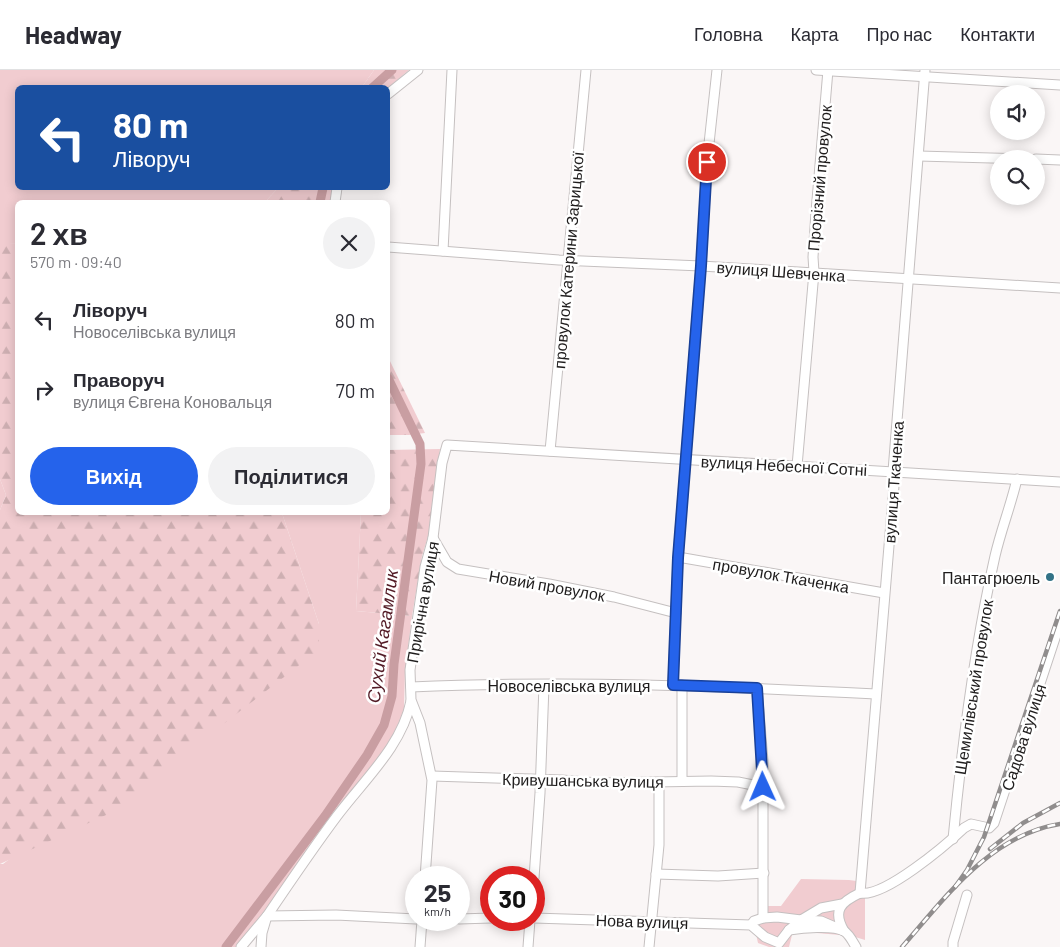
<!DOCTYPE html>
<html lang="uk">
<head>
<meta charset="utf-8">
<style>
  body { margin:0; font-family:Barlow,sans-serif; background:#f2f2f3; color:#2b2b33; height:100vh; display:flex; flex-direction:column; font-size:19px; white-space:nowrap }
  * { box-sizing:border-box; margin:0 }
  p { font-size:16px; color:#7c7c81 }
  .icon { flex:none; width:28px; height:28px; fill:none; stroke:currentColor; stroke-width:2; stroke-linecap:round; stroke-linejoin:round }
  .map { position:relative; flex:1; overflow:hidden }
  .side { position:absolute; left:15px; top:130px; width:375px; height:315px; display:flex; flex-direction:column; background:#fff; border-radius:8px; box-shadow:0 2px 12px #0003 }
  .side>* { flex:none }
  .banner { position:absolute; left:15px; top:15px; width:375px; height:105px; border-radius:8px; box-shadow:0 2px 12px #0003; background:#1a4fa0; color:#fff; overflow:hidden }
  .controls { position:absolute; left:990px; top:15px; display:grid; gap:10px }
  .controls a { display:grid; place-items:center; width:55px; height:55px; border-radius:50%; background:#fff; box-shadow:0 2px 12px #0003; font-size:25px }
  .speed { position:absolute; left:405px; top:796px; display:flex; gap:10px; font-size:25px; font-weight:700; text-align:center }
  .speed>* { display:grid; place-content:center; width:65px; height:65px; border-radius:50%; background:#fff; box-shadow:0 2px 12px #0003; line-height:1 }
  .speed small { font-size:12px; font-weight:400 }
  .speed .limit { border:8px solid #d22; background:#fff; color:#111 }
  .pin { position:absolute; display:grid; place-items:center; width:42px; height:42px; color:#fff; margin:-21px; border:2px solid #fff; border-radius:50%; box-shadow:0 1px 5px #0007 }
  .me { position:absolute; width:55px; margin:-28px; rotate:359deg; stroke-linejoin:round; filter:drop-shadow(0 0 4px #0008) }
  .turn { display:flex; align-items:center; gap:18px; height:105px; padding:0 15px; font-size:22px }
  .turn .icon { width:65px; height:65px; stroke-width:2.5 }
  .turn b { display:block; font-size:35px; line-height:42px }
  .round { display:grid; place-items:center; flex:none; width:52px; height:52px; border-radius:26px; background:#f2f2f3 }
  .head { display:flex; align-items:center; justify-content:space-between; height:85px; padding:0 15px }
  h1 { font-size:30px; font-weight:600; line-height:38px }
  .primary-button { display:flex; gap:10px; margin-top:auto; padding:10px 15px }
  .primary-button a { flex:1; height:58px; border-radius:30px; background:#2563eb; color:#fff; font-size:20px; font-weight:600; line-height:58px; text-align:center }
  .primary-button a+a { background:#f2f2f3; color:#2b2b33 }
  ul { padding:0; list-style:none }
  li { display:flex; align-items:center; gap:15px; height:70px; padding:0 15px }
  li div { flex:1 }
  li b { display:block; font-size:19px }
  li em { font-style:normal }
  header { display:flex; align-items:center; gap:30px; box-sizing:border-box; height:70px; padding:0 25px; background:#fff; border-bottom:1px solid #e1e1e2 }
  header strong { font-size:24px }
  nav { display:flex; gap:28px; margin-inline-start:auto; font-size:18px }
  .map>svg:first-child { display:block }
  .green { fill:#f1ccd0 }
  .forest { fill:url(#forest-firs) }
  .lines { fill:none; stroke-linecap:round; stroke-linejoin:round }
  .canal { stroke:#c99ea2; stroke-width:9 }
  .street-casing { stroke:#c5c0c0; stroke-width:11 }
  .street { stroke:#fff; stroke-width:9 }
  .rail-casing { stroke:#908d8d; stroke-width:4.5 }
  .rail { stroke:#fff; stroke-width:2.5; stroke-dasharray:8; stroke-linecap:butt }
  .route-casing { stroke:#184099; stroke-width:12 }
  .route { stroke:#2563eb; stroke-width:9 }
  .poi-dot { fill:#327286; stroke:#fff; stroke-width:2 }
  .labels { text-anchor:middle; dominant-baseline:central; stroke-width:5; stroke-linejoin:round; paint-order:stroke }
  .street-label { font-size:16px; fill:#1f1d1d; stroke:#fff }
  .poi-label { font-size:16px; fill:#1f1d1d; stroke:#fff; text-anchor:end }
  .water-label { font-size:18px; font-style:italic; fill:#531b26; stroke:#fff }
</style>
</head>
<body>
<header>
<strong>Headway</strong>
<nav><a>Головна</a><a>Карта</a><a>Про нас</a><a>Контакти</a></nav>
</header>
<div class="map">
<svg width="1060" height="877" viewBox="0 0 1060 877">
  <defs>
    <pattern id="forest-firs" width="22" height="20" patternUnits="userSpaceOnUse" patternTransform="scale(1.25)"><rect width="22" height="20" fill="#f1ccd0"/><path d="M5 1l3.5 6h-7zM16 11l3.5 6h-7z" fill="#ceafb2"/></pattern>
  </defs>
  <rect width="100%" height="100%" fill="#faf6f6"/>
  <g class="green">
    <polygon points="0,0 374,0 362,17 18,18 18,118 278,118 265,132 18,132 17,174 0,173"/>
    <polygon points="0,409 6,425 0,440"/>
    <polygon points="282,443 361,443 356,541 412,546 405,602 404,638 400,656 377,691 343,733 293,804 237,877 0,877 0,794 3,794 319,554"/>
    <polygon points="801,809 849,810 865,812 865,870 852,866 793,861 789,877 769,877 758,873 756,864 761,836 781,836"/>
  </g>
  <g class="forest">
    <polygon points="374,0 409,0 388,18 362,17"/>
    <polygon points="278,118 334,118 331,132 265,132"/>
    <polygon points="2,172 17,174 18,442 282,443 319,554 319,580 106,745 0,794 0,440 6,425 0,409 0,173"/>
    <polygon points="388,287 425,363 409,365 388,365"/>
    <polygon points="440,379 430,460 422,486 412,546 356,541 361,443 388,442 388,380"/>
  </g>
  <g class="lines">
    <g class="canal">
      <polyline points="372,18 392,0"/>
      <polyline points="320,132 323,118"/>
      <polyline points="226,877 325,746 367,685 384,655 392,626 394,594 421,394 420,374 388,308"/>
    </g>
    <defs>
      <g id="street">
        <polyline points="816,0 1060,15"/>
        <polyline points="388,24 418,0"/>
        <polyline points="919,86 1027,89"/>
        <polyline points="1036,89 1060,90"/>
        <polyline points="335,132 337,118"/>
        <polyline points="388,177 559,190 701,196 1060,218"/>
        <polyline points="443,181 452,0"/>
        <polyline points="550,381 586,0"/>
        <polyline points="797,396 814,202 813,187 816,142 828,0"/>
        <polyline points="433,468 447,492 458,499 549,514 614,527 676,543"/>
        <polyline points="678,487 884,523"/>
        <polyline points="673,615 678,487 701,196 707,92 717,0"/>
        <path d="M 411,617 C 566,610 721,616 876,624"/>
        <polyline points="757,618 763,691 763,848"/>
        <polyline points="432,706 562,710 597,713 711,711 738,712 763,717"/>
        <polyline points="682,711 682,615"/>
        <path d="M 953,769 C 962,675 974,579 995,486 C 1001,460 1011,435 1017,409"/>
        <polyline points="656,804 718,806 764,803"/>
        <polyline points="425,808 432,710 420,653 411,630 410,600 425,497 433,468 442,393 447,375 1060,412"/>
        <polyline points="534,808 540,723 544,615"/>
        <polyline points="860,823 894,416 893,401 925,0"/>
        <path d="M 860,823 C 884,828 946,775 964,758 L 971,754 L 989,758 L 994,753 L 1060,553"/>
        <path d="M 534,848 L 751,855 L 765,867 L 779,873 L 789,860 L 801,850 L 821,851 L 844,861 C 832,840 841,832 860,823"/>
        <polyline points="459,849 491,848"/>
        <polyline points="751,855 754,851 763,848 777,847 801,850 821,838 842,834"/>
        <path d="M 789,860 C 802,858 833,855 844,861 C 849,864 853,872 856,877"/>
        <polyline points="241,877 267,846 336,845 416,849"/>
        <path d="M 261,877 L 262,863 L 267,846 C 290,812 313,778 337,746 C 364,710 402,676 411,631"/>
        <polyline points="420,877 422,850"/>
        <polyline points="528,877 530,850"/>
        <polyline points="649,877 659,775 659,712"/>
        <polyline points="953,877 953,872 967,825"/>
      </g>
    </defs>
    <use href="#street" class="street-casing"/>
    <use href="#street" class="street"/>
    <defs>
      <g id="rail">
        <polyline points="990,779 1023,753 1060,733"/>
        <polyline points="955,817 967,800 984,767 1060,541"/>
        <path d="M 902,877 C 945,828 990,765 1060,754"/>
      </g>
    </defs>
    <use href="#rail" class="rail-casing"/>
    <use href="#rail" class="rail"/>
  </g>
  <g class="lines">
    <defs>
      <polyline id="route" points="707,92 701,196 678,488 673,615 757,618 763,717"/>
    </defs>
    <use href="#route" class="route-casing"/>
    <use href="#route" class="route"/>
  </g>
  <circle class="poi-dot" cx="1050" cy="507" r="5"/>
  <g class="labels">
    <g class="street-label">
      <text transform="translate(819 108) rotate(-85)">Прорізний провулок</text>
      <text transform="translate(568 190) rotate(-85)">провулок Катерини Зарицької</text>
      <text transform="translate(781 201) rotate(4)">вулиця Шевченка</text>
      <text transform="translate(784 395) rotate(3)">вулиця Небесної Сотні</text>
      <text transform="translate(893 412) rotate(-86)">вулиця Ткаченка</text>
      <text transform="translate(781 505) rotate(10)">провулок Ткаченка</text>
      <text transform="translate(547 515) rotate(10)">Новий провулок</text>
      <text transform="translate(422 532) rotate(-80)">Прирічна вулиця</text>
      <text x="569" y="615">Новоселівська вулиця</text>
      <text transform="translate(973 617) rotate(-81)">Щемилівський провулок</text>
      <text transform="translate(1023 667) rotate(-72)">Садова вулиця</text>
      <text transform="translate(583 710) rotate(1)">Кривушанська вулиця</text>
      <text transform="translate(642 851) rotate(2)">Нова вулиця</text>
    </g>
    <g class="poi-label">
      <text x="1040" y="507">Пантагрюель</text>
    </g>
    <g class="water-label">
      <text transform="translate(382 566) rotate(-82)">Сухий Кагамлик</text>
    </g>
  </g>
</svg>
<div class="controls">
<a><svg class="icon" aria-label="sound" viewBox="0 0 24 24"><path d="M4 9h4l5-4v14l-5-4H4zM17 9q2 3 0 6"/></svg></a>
<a><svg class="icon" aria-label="search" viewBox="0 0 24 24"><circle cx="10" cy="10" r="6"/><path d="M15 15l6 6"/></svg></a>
</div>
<div class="speed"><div>25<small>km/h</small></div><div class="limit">30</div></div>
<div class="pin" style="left:707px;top:92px;background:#d93025"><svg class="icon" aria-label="arrive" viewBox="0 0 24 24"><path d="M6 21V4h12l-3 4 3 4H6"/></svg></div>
<svg class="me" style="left:763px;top:717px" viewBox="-20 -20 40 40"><path d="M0-17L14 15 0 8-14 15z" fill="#2563eb" stroke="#fff" stroke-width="4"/></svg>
<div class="banner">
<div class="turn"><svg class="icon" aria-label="left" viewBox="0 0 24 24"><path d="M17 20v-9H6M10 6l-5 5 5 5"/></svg><div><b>80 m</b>Ліворуч</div></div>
</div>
<section class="side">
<div class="head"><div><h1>2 хв</h1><p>570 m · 09:40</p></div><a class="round"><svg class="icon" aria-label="close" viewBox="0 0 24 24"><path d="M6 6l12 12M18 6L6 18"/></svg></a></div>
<ul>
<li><svg class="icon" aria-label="left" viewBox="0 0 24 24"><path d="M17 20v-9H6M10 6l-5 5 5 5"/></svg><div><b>Ліворуч</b><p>Новоселівська вулиця</p></div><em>80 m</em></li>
<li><svg class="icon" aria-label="right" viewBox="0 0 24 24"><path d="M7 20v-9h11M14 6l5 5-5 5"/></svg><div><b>Праворуч</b><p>вулиця Євгена Коновальця</p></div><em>70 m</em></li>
</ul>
<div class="primary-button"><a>Вихід</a><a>Поділитися</a></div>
</section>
</div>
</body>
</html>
